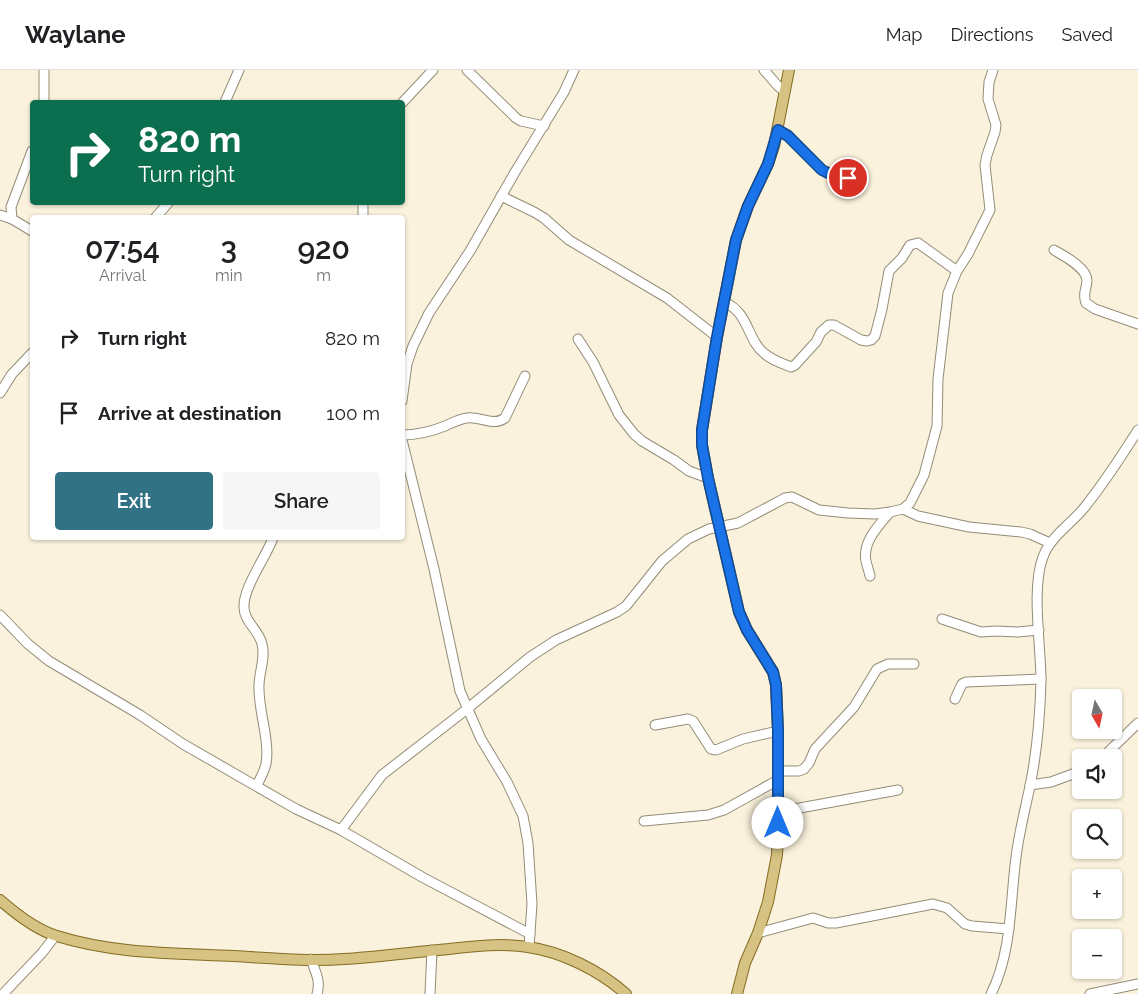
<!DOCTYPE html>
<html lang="en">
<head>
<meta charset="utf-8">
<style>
  body { margin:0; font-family:Raleway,sans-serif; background:#f6f6f6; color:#202124; height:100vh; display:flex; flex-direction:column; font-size:19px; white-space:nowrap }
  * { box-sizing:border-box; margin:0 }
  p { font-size:16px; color:#757577 }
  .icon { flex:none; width:28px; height:28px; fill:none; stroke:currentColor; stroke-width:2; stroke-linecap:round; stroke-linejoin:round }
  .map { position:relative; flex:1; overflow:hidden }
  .panel { position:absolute; left:30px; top:145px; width:375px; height:325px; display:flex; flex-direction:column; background:#fff; border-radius:5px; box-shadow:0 1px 4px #0004 }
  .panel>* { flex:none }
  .top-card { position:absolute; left:30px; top:30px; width:375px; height:105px; border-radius:5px; box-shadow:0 1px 4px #0004; background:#0b6e4f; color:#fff; overflow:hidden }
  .needle { width:32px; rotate:171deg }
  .fabs { position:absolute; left:1072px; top:619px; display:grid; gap:10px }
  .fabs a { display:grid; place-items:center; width:50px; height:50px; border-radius:5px; background:#fff; box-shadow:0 1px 4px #0004; font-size:25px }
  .pin { position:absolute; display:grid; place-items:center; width:42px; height:42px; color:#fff; margin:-21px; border:2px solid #fff; border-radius:50%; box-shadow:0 1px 5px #0007 }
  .me { position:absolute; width:55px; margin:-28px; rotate:0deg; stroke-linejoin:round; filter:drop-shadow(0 0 4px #0008) }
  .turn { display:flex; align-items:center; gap:18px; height:105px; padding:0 25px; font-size:22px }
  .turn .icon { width:65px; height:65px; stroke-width:2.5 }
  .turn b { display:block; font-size:35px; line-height:42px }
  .eta { display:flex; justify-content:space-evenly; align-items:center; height:85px; text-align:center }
  .eta b { font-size:30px; font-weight:600; line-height:35px }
  .cta { display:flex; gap:10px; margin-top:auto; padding:10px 25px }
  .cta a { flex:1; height:58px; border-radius:5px; background:#317285; color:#fff; font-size:20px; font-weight:600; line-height:58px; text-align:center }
  .cta a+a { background:#f6f6f6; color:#202124 }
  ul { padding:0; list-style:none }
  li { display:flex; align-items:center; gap:15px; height:75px; padding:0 25px }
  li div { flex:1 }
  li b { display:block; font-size:19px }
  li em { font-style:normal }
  header { display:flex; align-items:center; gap:30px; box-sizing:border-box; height:70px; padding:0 25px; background:#fff; border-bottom:1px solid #e0e0e0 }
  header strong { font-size:24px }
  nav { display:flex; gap:28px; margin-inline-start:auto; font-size:18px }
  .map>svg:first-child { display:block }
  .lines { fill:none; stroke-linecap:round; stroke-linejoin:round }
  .minor-casing { stroke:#938c77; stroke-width:11 }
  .major-casing { stroke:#836c24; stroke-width:12 }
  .minor { stroke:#fff; stroke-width:9 }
  .major { stroke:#d6c282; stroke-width:10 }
  .route-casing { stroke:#114b97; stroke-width:12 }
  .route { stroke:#1a73e8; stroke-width:9 }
</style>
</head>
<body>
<header>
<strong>Waylane</strong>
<nav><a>Map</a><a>Directions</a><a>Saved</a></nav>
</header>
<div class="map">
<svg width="1138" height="924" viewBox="0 0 1138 924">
  <rect width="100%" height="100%" fill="#faf2dc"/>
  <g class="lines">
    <defs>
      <g id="minor">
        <polyline points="44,0 44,32"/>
        <polyline points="467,0 516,48 521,51 544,56"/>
        <polyline points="764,0 777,15 784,21"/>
        <polyline points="225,32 239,0"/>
        <polyline points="402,33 433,0"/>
        <polyline points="778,60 788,65 822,100 828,103 861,112"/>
        <polyline points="501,126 534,142 544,148 569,170 667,228 717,267"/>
        <polyline points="363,132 363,148"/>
        <polyline points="0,145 12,149 32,161"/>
        <polyline points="155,148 169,132"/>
        <polyline points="12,149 11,137 32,81"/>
        <path d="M 1054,180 C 1064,186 1086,197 1087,210 C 1087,219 1082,223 1086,233 L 1095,239 L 1138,254"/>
        <path d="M 724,232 C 750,243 746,269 765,284 C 772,290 783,294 791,297 L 795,295 L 816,272 L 821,262 L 829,255 L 834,255 L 861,270 L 867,271 L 871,270 L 875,266 L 882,239 L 889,201 L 902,188 L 910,175 L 918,173 L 957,201"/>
        <polyline points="578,269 593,292 619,345 634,364 642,371 674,390 689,401 708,408"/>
        <polyline points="0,323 12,304 32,283"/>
        <polyline points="402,331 407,294 413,276 429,243 470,181 515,102 564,22 574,0"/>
        <path d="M 402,365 C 418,365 430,362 445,356 C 452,353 459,349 467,348 C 480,346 493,357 505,348 L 525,306"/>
        <polyline points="402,370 434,499 460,621 481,669 507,712 523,746 528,773 532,834 529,877"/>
        <polyline points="903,439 918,446 969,457 1021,462 1030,464 1050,473"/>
        <path d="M 870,506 C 869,501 867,496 866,491 C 862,472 879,455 890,442"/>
        <polyline points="0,545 28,574 49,591 140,645 183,674 296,739 341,760 422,807 530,864"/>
        <polyline points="942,549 981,562 996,561 1018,562 1039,560"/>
        <polyline points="955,629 962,614 966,612 1041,609"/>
        <polyline points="655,655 688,649 693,651 711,679 716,680 743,669 778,661"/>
        <polyline points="1102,688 1138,653"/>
        <polyline points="778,701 799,701 804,699 809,693 815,679 854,637 877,599 888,594 914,594"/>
        <path d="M 257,715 C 260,709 264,702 266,694 C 270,671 259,643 259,619 C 258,604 266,589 262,574 C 259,560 244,552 244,537 C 243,518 266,487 273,468"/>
        <polyline points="1030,715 1051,712 1081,701"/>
        <polyline points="778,742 898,720"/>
        <polyline points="644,751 708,745 724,740 778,710"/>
        <polyline points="341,760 382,705 467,639 530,587 556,570 617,542 626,536 662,491 688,469 709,459 738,453 785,428 792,427 819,440 848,443 875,444 890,442 903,439 910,433 924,405 937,356 938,309 948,223 957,201 968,184 990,140 985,95 987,85 995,62 996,55 988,29 989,12 993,0"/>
        <polyline points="758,863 813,848 828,853 836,853 933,834 947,838 965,854 972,856 1009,859"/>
        <path d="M 311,889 C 315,902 321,910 317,924"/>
        <polyline points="3,924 42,883 55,866"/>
        <polyline points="430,924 432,880"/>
        <path d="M 991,924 C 1012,882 1010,833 1016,787 C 1019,763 1025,740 1030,716 C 1037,682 1040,646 1041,611 C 1041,576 1031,518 1043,487 C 1050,467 1071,454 1084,438 C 1104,413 1121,387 1138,360"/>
        <polyline points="1090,924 1138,914"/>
      </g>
      <g id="major">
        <path d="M 0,830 C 16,844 36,860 57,866 C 114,884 175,883 234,886 C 270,888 307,892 344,889 C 379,887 414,882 449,879 C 475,876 502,873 528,877 C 563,882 600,901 626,924"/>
        <polyline points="737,924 745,893 758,863 768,832 777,785 778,764 778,661 776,615 773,602 747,560 739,542 708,408 702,375 702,360 717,267 736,170 748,136 768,94 774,76 789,0"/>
      </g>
    </defs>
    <use href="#minor" class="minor-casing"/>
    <use href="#major" class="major-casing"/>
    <use href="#minor" class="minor"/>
    <use href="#major" class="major"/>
  </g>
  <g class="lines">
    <defs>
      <polyline id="route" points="778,753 778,661 776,615 773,602 747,560 739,542 708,408 702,375 702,360 717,267 736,170 748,136 768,94 778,60 788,66 822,100 828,103 848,108"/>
    </defs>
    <use href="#route" class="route-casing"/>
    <use href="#route" class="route"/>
  </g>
</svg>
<div class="fabs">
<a><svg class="needle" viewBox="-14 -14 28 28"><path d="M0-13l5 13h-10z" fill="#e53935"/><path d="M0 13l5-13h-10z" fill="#757577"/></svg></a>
<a><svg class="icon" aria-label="sound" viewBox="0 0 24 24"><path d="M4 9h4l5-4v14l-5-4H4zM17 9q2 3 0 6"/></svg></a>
<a><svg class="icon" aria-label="search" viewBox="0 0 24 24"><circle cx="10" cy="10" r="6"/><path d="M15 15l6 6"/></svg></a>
<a>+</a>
<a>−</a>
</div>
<div class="pin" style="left:848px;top:108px;background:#d93025"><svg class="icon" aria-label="arrive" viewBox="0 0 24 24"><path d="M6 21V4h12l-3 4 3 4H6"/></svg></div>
<svg class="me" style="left:778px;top:753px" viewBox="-20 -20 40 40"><circle r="19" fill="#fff"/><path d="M0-13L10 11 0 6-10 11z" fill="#1a73e8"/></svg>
<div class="top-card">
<div class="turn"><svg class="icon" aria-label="right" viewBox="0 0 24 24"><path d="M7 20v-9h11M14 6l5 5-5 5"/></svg><div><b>820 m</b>Turn right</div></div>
</div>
<section class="panel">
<div class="eta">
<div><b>07:54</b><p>Arrival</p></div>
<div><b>3</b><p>min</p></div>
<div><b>920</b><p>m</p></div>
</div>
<ul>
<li><svg class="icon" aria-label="right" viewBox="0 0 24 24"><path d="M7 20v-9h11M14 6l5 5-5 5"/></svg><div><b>Turn right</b></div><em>820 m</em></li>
<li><svg class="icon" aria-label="arrive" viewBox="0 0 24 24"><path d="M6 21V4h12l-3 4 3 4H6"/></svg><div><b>Arrive at destination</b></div><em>100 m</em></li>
</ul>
<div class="cta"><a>Exit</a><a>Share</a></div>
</section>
</div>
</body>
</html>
